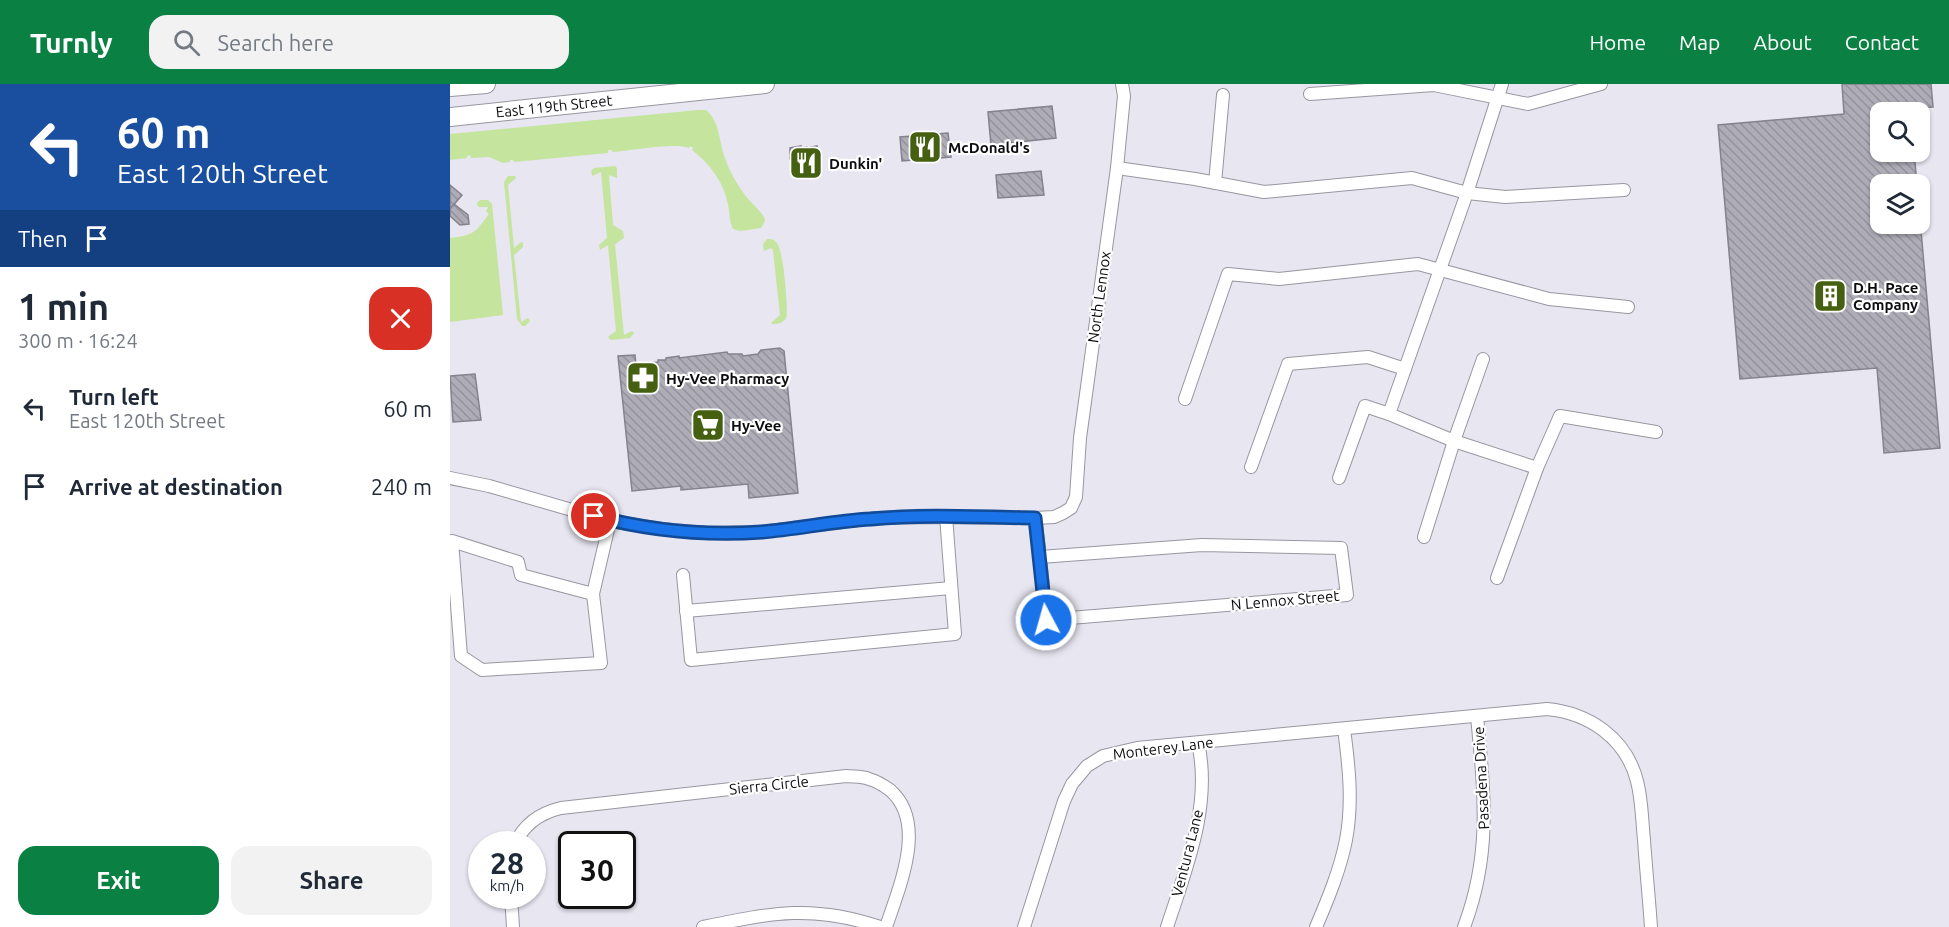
<!DOCTYPE html>
<html lang="en">
<head>
<meta charset="utf-8">
<style>
  body { margin:0; font-family:Ubuntu,sans-serif; background:#f2f2f3; color:#1f2937; height:100vh; display:flex; flex-direction:column; font-size:22px; white-space:nowrap }
  * { box-sizing:border-box; margin:0 }
  p { font-size:20px; color:#747a83 }
  .icon { flex:none; width:33px; height:33px; fill:none; stroke:currentColor; stroke-width:2; stroke-linecap:round; stroke-linejoin:round }
  .map { position:relative; flex:1; overflow:hidden }
  .side { display:flex; flex-direction:column; background:#fff; width:450px }
  .side>* { flex:none }
  .hud { background:#1a4fa0; color:#fff; overflow:hidden }
  .fabs { position:absolute; left:1420px; top:18px; display:grid; gap:12px }
  .fabs a { display:grid; place-items:center; width:60px; height:60px; border-radius:12px; background:#fff; box-shadow:0 2px 4px #0004; font-size:30px }
  .speed { position:absolute; left:18px; top:747px; display:flex; gap:12px; font-size:30px; font-weight:700; text-align:center }
  .speed>* { display:grid; place-content:center; width:78px; height:78px; border-radius:50%; background:#fff; box-shadow:0 2px 4px #0004; line-height:1 }
  .speed small { font-size:15px; font-weight:400 }
  .speed .limit { border:3px solid #111; border-radius:9px; background:#fff; color:#111 }
  .pin { position:absolute; display:grid; place-items:center; width:51px; height:51px; color:#fff; margin:-26px; border:3px solid #fff; border-radius:50%; box-shadow:0 2px 6px #0007 }
  .me { position:absolute; width:66px; margin:-33px; rotate:354deg; stroke-linejoin:round; filter:drop-shadow(0 0 4px #0008) }
  .turn { display:flex; align-items:center; gap:21px; height:126px; padding:0 18px; font-size:27px }
  .turn .icon { width:78px; height:78px; stroke-width:2.5 }
  .turn b { display:block; font-size:42px; line-height:51px }
  .then { display:flex; align-items:center; height:57px; padding:0 18px; background:#0003; gap:12px; font-size:22px }
  .round { display:grid; place-items:center; flex:none; width:63px; height:63px; border-radius:18px; background:#f2f2f3 }
  .head { display:flex; align-items:center; justify-content:space-between; height:102px; padding:0 18px }
  h1 { font-size:36px; font-weight:600; line-height:45px }
  .button { display:flex; gap:12px; margin-top:auto; padding:12px 18px }
  .button a { flex:1; height:69px; border-radius:18px; background:#0b8043; color:#fff; font-size:24px; font-weight:600; line-height:69px; text-align:center }
  .button a+a { background:#f2f2f3; color:#1f2937 }
  ul { padding:0; list-style:none }
  li { display:flex; align-items:center; gap:18px; height:78px; padding:0 18px }
  li div { flex:1 }
  li b { display:block; font-size:22px }
  li em { font-style:normal }
  header { display:flex; align-items:center; gap:36px; box-sizing:border-box; height:84px; padding:0 30px; background:#0b8043; color:#fff }
  header strong { font-size:28px }
  nav { display:flex; gap:33px; margin-inline-start:auto; font-size:21px }
  .search { width:420px; height:54px; background:#f2f2f3; display:flex; align-items:center; gap:15px; box-sizing:border-box; padding:0 21px; border-radius:18px; color:#747a83; font-size:22px }
  main { display:flex; flex:1; min-height:0 }
  .map>svg:first-child { display:block }
  .green { fill:#c5e49e }
  .building { fill:url(#building-back-hatch); stroke:#84828d; stroke-width:1.5 }
  .lines { fill:none; stroke-linecap:round; stroke-linejoin:round }
  .minor-casing { stroke:#9896a1; stroke-width:14 }
  .secondary-casing { stroke:#9896a1; stroke-width:20 }
  .minor { stroke:#fff; stroke-width:12 }
  .secondary { stroke:#fff; stroke-width:18 }
  .route-casing { stroke:#114b97; stroke-width:15 }
  .route { stroke:#1a73e8; stroke-width:10 }
  .labels { text-anchor:middle; dominant-baseline:central; stroke-width:4.5; stroke-linejoin:round; paint-order:stroke }
  .street-label { font-size:15px; fill:#0d0c10; stroke:#fff }
  .poi-label { font-size:15px; font-weight:bold; fill:#0d0c10; stroke:#fff; text-anchor:start }
</style>
</head>
<body>
<header>
<strong>Turnly</strong>
<div class="search"><svg class="icon" aria-label="search" viewBox="0 0 24 24"><circle cx="10" cy="10" r="6"/><path d="M15 15l6 6"/></svg>Search here</div>
<nav><a>Home</a><a>Map</a><a>About</a><a>Contact</a></nav>
</header>
<main>
<section class="side">
<div class="hud">
<div class="turn"><svg class="icon" aria-label="left" viewBox="0 0 24 24"><path d="M17 20v-9H6M10 6l-5 5 5 5"/></svg><div><b>60 m</b>East 120th Street</div></div>
<div class="then">Then<svg class="icon" aria-label="arrive" viewBox="0 0 24 24"><path d="M6 21V4h12l-3 4 3 4H6"/></svg></div>
</div>
<div class="head"><div><h1>1 min</h1><p>300 m · 16:24</p></div><a class="round" style="background:#d93025;color:#fff"><svg class="icon" aria-label="close" viewBox="0 0 24 24"><path d="M6 6l12 12M18 6L6 18"/></svg></a></div>
<ul>
<li><svg class="icon" aria-label="left" viewBox="0 0 24 24"><path d="M17 20v-9H6M10 6l-5 5 5 5"/></svg><div><b>Turn left</b><p>East 120th Street</p></div><em>60 m</em></li>
<li><svg class="icon" aria-label="arrive" viewBox="0 0 24 24"><path d="M6 21V4h12l-3 4 3 4H6"/></svg><div><b>Arrive at destination</b></div><em>240 m</em></li>
</ul>
<div class="button"><a>Exit</a><a>Share</a></div>
</section>
<div class="map">
<svg width="1499" height="843" viewBox="0 0 1499 843">
  <defs>
    <pattern id="building-back-hatch" width="6" height="6" patternUnits="userSpaceOnUse" patternTransform="scale(1.5)"><rect width="6" height="6" fill="#aeacb7"/><path d="M-1 5l2 2M0 0l6 6M5-1l2 2" fill="none" stroke="#94939c"/></pattern>
  </defs>
  <rect width="100%" height="100%" fill="#e7e6f1"/>
  <g class="green">
    <path d="M 248,26 L 256,26 C 270,37 269,58 275,74 C 279,87 287,100 295,111 C 301,119 309,125 314,133 L 315,137 L 311,144 L 290,147 L 283,145 C 279,137 280,130 278,121 C 274,98 260,80 242,66 L 243,64 L 240,62 L 239,64 C 225,58 179,67 162,68 L 162,66 L 158,66 L 158,69 L 64,78 L 63,76 L 60,76 L 60,78 L 53,79 L 39,73 L 21,74 L 20,71 L 17,72 L 17,74 L 0,76 L 0,50 Z"/>
    <polygon points="165,82 167,84 167,94 159,91 163,141 173,147 174,154 165,160 174,251 182,247 184,249 180,254 161,256 158,253 166,247 158,161 150,166 149,161 157,154 151,88 142,92 141,87 144,84"/>
    <polygon points="58,92 65,92 66,94 58,101 64,164 71,158 73,159 73,163 64,171 71,238 78,234 80,237 75,242 72,242 67,235 54,98"/>
    <path d="M 30,116 L 38,116 L 42,120 L 53,231 L 0,238 L 0,154 C 24,151 25,149 39,130 L 36,127 L 38,123 L 29,123 L 27,121 L 27,119 Z"/>
    <path d="M 317,155 C 321,155 324,155 326,158 C 334,165 337,219 337,231 C 335,239 329,240 322,240 L 321,239 L 330,231 L 323,166 L 321,164 L 314,167 L 313,160 Z"/>
  </g>
  <g class="building">
    <polygon points="1392,0 1481,0 1483,23 1461,24 1461,28 1431,28 1431,68 1464,68 1467,100 1431,100 1431,140 1470,140 1470,135 1490,364 1434,369 1427,284 1290,295 1268,41 1394,30"/>
    <polygon points="602,22 606,54 541,61 538,28"/>
    <polygon points="498,49 501,73 452,77 450,53"/>
    <polygon points="351,62 351,64 357,63 357,64 367,62 370,86 341,89 342,75 340,75 340,64"/>
    <polygon points="591,87 594,111 548,114 546,91"/>
    <polygon points="0,101 12,111 0,125"/>
    <polygon points="4,120 18,131 19,140 10,141 0,132 0,125"/>
    <polygon points="330,264 334,267 348,409 299,414 298,400 231,406 231,402 182,407 168,272 185,271 186,282 201,281 201,279 208,278 208,276 216,276 216,274 229,272 229,274 277,268 278,270 292,270 293,272 308,270 311,266"/>
    <polygon points="25,290 31,336 3,338 0,292"/>
  </g>
  <g class="lines">
    <defs>
      <g id="minor">
        <polyline points="1052,0 1017,109 939,330 1004,357 1087,384"/>
        <polyline points="860,10 984,1 1078,20 1151,0"/>
        <polyline points="667,84 745,95 814,108 962,94 1017,109 1055,113 1174,106"/>
        <polyline points="765,99 773,11"/>
        <polyline points="735,315 778,190 829,195 968,180 1099,215 1178,223"/>
        <polyline points="801,383 838,280 918,273 955,285"/>
        <polyline points="0,394 39,402 160,437 211,445 258,449 310,448 425,434 463,433 585,434 604,433 613,429 621,424 626,413 630,354 667,84 674,12 672,0"/>
        <polyline points="889,394 915,322 939,330"/>
        <polyline points="585,434 590,473 752,461 891,464 897,511 596,536 590,473"/>
        <polyline points="974,453 1004,357 1033,275"/>
        <polyline points="233,491 241,576 505,550 496,432"/>
        <polyline points="1047,494 1087,384 1110,332 1206,348"/>
        <polyline points="143,510 71,491 68,478 2,457 11,572 32,586 151,579 143,510 160,437"/>
        <polyline points="236,527 501,504"/>
        <path d="M 65,760 C 74,740 90,729 111,724 L 396,692 C 404,693 412,692 419,695 C 427,697 433,701 440,706 C 478,739 449,803 436,843"/>
        <polyline points="61,812 63,843"/>
        <path d="M 253,843 C 321,829 362,820 430,843"/>
        <path d="M 574,843 L 614,717 L 622,700 L 637,682 L 653,672 L 687,664 L 1097,625 C 1139,629 1176,654 1187,697 C 1192,716 1192,737 1194,756 C 1196,785 1199,814 1201,843"/>
        <path d="M 717,843 C 736,785 762,721 748,659"/>
        <path d="M 866,843 C 878,815 890,786 896,756 C 903,719 899,682 894,645"/>
        <path d="M 1014,843 C 1042,769 1034,708 1027,632"/>
      </g>
      <g id="secondary">
        <polyline points="0,3 36,0"/>
        <polyline points="0,33 315,0"/>
      </g>
    </defs>
    <use href="#minor" class="minor-casing"/>
    <use href="#secondary" class="secondary-casing"/>
    <use href="#minor" class="minor"/>
    <use href="#secondary" class="secondary"/>
  </g>
  <g class="lines">
    <defs>
      <path id="route" d="M 144,432 C 197,446 256,452 312,448 C 348,445 384,437 421,435 C 475,430 530,433 585,434 L 596,536"/>
    </defs>
    <use href="#route" class="route-casing"/>
    <use href="#route" class="route"/>
  </g>
  <defs>
    <symbol id="restaurant-square" viewBox="-11 -11 22 22"><rect x="-9" y="-9" width="18" height="18" rx="4" fill="#456011" stroke="#fff"/><path d="M-5-6h1v4h1v-4h1v4h1v-4h1v5L-1.5 .5V6h-2V.5L-5-1ZM5-6V6H3V1.5H1.5Q1.5-4 5-6Z" fill="#fff"/></symbol>
    <symbol id="building-square" viewBox="-11 -11 22 22"><rect x="-9" y="-9" width="18" height="18" rx="4" fill="#456011" stroke="#fff"/><path d="M-4-6H4V6H1V3H-1V6H-4ZM-2.5-4.3h1.7v1.8h-1.7ZM.8-4.3h1.7v1.8H.8ZM-2.5-1h1.7V.8h-1.7ZM.8-1h1.7V.8H.8Z" fill="#fff"/></symbol>
    <symbol id="pharmacy-square" viewBox="-11 -11 22 22"><rect x="-9" y="-9" width="18" height="18" rx="4" fill="#456011" stroke="#fff"/><path d="M-2-6h4v4h4v4h-4v4h-4v-4h-4v-4h4Z" fill="#fff"/></symbol>
    <symbol id="supermarket-square" viewBox="-11 -11 22 22"><rect x="-9" y="-9" width="18" height="18" rx="4" fill="#456011" stroke="#fff"/><path d="M-6-5.5h2.5l.6 2H6L4.5 2H-2.5L-4.4-4H-6ZM-1.5 3.2a1.3 1.3 0 1 0 .1 0ZM3 3.2a1.3 1.3 0 1 0 .1 0Z" fill="#fff"/></symbol>
  </defs>
  <g fill-rule="evenodd">
    <use href="#restaurant-square" x="456" y="44" width="38" height="38"/>
    <use href="#restaurant-square" x="337" y="60" width="38" height="38"/>
    <use href="#building-square" x="1361" y="193" width="38" height="38"/>
    <use href="#pharmacy-square" x="174" y="275" width="38" height="38"/>
    <use href="#supermarket-square" x="239" y="322" width="38" height="38"/>
  </g>
  <g class="labels">
    <g class="street-label">
      <text transform="translate(104 22) rotate(-6)">East 119th Street</text>
      <text transform="translate(649 213) rotate(-82)">North Lennox</text>
      <text transform="translate(835 516) rotate(-5)">N Lennox Street</text>
      <text transform="translate(713 664) rotate(-7)">Monterey Lane</text>
      <text transform="translate(1031 694) rotate(-93)">Pasadena Drive</text>
      <text transform="translate(319 701) rotate(-6)">Sierra Circle</text>
      <text transform="translate(737 769) rotate(-76)">Ventura Lane</text>
    </g>
    <g class="poi-label">
      <text x="498" y="63">McDonald's</text>
      <text x="379" y="79">Dunkin'</text>
      <text x="1403" y="203">D.H. Pace<tspan x="1403" dy="17">Company</tspan></text>
      <text x="216" y="294">Hy-Vee Pharmacy</text>
      <text x="281" y="341">Hy-Vee</text>
    </g>
  </g>
</svg>
<div class="fabs">
<a><svg class="icon" aria-label="search" viewBox="0 0 24 24"><circle cx="10" cy="10" r="6"/><path d="M15 15l6 6"/></svg></a>
<a><svg class="icon" aria-label="layers" viewBox="0 0 24 24"><path d="M12 4l9 5-9 5-9-5zM3 14l9 5 9-5"/></svg></a>
</div>
<div class="speed"><div>28<small>km/h</small></div><div class="limit">30</div></div>
<div class="pin" style="left:144px;top:432px;background:#d93025"><svg class="icon" aria-label="arrive" viewBox="0 0 24 24"><path d="M6 21V4h12l-3 4 3 4H6"/></svg></div>
<svg class="me" style="left:596px;top:536px" viewBox="-20 -20 40 40"><circle r="17" fill="#1a73e8" stroke="#fff" stroke-width="3"/><path d="M0-11L8 9 0 5-8 9z" fill="#fff"/></svg>
</div>
</main>
</body>
</html>
